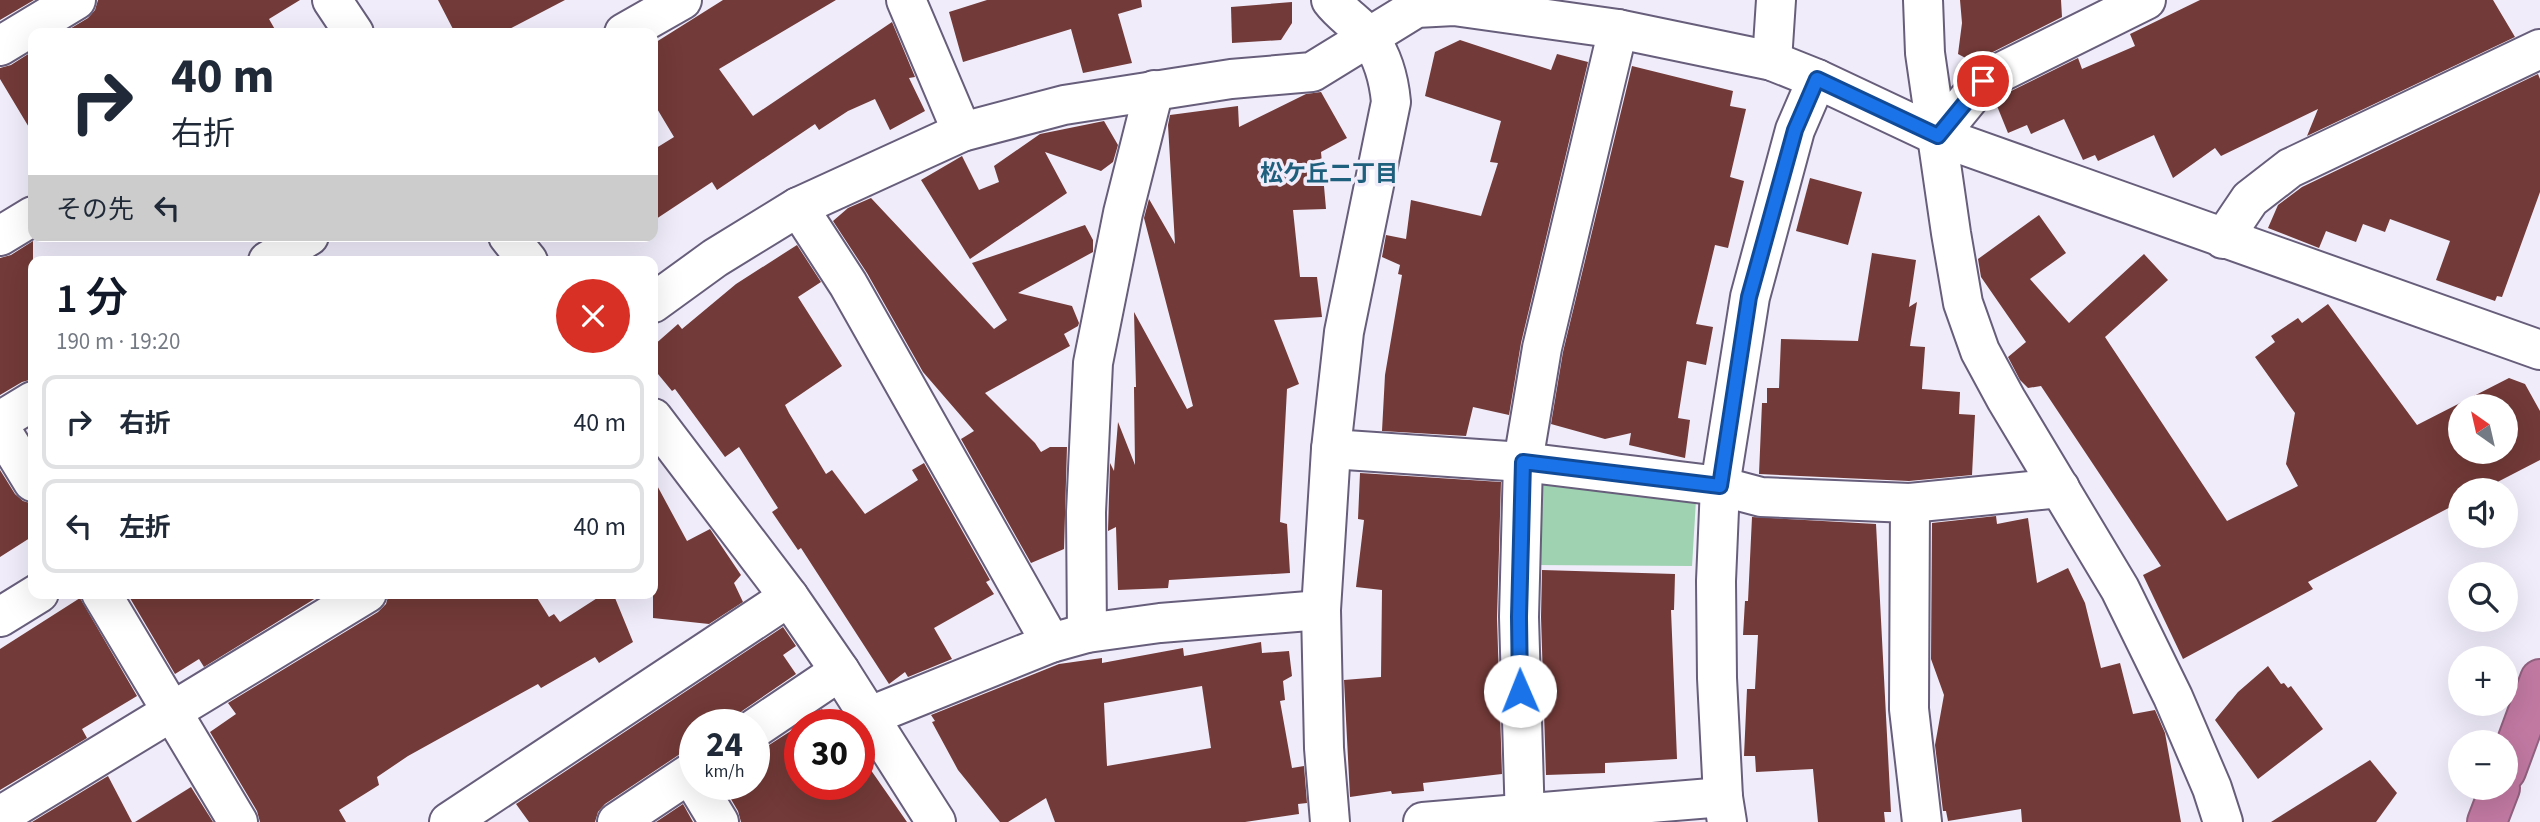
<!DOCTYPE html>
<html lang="ja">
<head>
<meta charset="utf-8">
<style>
  body { margin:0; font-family:"Source Sans 3","Noto Sans JP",sans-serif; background:#f6f6f7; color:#1f2937; height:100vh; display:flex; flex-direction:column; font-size:26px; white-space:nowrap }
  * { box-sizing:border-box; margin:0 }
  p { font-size:23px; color:#747a83 }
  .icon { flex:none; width:38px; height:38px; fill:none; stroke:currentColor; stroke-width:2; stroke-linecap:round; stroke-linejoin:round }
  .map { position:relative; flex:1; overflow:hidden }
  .drawer { position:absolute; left:28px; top:256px; width:630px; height:343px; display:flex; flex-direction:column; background:#fff; border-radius:14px; box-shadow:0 7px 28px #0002 }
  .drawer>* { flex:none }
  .banner { position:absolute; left:28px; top:28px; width:630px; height:214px; border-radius:14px; box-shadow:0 7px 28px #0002; background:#fff; color:#1f2937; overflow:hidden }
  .needle { width:46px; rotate:326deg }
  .controls { position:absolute; left:2448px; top:394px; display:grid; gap:14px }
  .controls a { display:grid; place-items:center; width:70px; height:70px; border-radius:50%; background:#fff; box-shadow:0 7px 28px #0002; font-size:35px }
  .speed { position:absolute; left:679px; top:709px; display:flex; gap:14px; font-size:35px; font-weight:700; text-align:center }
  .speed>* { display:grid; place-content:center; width:91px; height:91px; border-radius:50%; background:#fff; box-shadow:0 7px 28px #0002; line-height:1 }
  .speed small { font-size:18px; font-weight:400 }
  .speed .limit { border:10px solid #d22; background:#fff; color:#111 }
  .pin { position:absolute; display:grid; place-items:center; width:60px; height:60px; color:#fff; margin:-30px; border:4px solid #fff; border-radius:50%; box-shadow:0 2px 7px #0007 }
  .me { position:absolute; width:77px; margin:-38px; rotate:359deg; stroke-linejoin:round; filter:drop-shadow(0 0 5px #0008) }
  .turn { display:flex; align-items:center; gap:24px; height:147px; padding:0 28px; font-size:32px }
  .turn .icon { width:91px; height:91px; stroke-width:2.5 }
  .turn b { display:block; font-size:49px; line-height:60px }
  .then { display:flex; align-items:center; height:66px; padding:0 28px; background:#0003; gap:14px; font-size:26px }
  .round { display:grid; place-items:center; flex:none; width:74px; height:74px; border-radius:37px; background:#f6f6f7 }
  .overview { display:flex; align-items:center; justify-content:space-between; height:119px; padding:0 28px }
  h1 { font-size:42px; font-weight:600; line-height:52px; color:#111827 }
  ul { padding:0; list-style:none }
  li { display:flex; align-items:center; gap:21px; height:94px; margin:0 14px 10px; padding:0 14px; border:4px solid #e0e1e3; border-radius:14px }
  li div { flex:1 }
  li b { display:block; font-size:26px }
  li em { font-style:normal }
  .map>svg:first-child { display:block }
  .green { fill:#9ed2b1 }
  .building { fill:#723a38; fill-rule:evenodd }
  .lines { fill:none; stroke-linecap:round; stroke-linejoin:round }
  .minor-casing { stroke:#675e7b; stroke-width:42 }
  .highway-casing { stroke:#90607f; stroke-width:42 }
  .minor { stroke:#fff; stroke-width:38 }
  .highway { stroke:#c179a2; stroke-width:38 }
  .route-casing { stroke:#114b97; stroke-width:18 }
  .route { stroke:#1a73e8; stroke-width:12 }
  .labels { text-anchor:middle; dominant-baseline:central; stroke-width:7; stroke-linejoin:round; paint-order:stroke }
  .neighbourhood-label { font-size:23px; font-weight:bold; fill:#1d5f7c; stroke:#f0ecfa }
</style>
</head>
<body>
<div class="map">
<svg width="2540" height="822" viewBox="0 0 2540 822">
  <rect width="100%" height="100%" fill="#f0ecfa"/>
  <polygon class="green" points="1538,480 1696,500 1692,566 1532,565"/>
  <g class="building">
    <polygon points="0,0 34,0 0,20"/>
    <polygon points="98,0 300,0 269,19 277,33 63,33 88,18 95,10"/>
    <polygon points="438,0 565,0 502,33 455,33"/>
    <polygon points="723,0 836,0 719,69 753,116 892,22 915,77 909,78 925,111 890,130 875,99 848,111 819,130 815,124 717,190 712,182 653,221 653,150 674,137 653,102 653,44"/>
    <polygon points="987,0 1141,0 1142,7 1118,14 1132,63 1083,73 1071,29 963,62 949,12"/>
    <polygon points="1960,0 2061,0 2062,17 1973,62 1958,54 1962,23"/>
    <polygon points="2200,0 2493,0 2515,37 2307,136 2318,109 2221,156 2215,148 2173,178 2154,135 2098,161 2095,155 2083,160 2064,119 2031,134 2027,125 2008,133 1995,101 1997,98 2078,58 2082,69 2135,46 2130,34"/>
    <polygon points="1292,2 1292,23 1281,40 1232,43 1231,7"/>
    <polygon points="1460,40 1551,70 1557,54 1588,62 1521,343 1509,415 1473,407 1466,436 1382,431 1385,375 1402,275 1398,274 1400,265 1382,257 1386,235 1406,239 1411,200 1481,216 1498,163 1490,162 1501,121 1425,96 1435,52"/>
    <polygon points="33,51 33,134 0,79 0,68 11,65"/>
    <polygon points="1632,66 1733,91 1730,106 1746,109 1730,177 1744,181 1728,248 1715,245 1696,324 1713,327 1706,365 1687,361 1678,418 1690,420 1685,458 1629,445 1631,433 1605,439 1551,424 1563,352"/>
    <polygon points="2538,74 2540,79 2540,192 2502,297 2497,296 2495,301 2436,280 2450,241 2390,219 2385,232 2363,224 2356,242 2326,231 2319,248 2268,228 2278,205 2302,187"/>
    <polygon points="1321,92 1347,138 1321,152 1326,209 1293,210 1300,277 1317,277 1322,317 1274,320 1299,384 1287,389 1280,522 1287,524 1290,573 1169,580 1168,588 1118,590 1116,527 1108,531 1110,463 1114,471 1118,422 1135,465 1134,387 1136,387 1134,312 1187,409 1193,406 1144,218 1149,199 1175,244 1168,125 1170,115 1238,106 1239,127 1306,94"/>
    <polygon points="1104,121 1118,145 1113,162 1101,171 1045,152 1067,193 970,259 921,180 962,156 979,190 999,182 994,166 1040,134"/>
    <polygon points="1810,178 1862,192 1848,245 1796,231"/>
    <polygon points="871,198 994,329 1007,320 972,263 1085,225 1093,240 1093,252 1018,293 1072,306 1079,323 1078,326 1064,334 1070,346 985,393 1035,443 1041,452 1050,447 1067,447 1064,549 1031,563 961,439 974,431 923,372 867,273 833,221 848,208"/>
    <path d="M 2039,215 L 2066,253 L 2030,279 L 2069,323 L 2144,254 L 2168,280 L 2105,337 L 2227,521 L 2298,486 L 2286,464 L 2295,413 L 2255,357 L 2275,342 L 2271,336 L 2298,318 L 2302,323 L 2328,304 L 2417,425 L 2509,378 L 2525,384 L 2540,411 L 2540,460 L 2482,490 L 2460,490 L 2460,502 L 2308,582 L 2313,589 L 2183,659 L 2143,575 L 2161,566 L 2041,386 L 2028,388 L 2020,380 L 2008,357 L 2026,342 L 1981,277 L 1978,259 ZM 2460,406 L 2506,406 L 2506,452 L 2460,452 Z"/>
    <polygon points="33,241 33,379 22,382 0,395 0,258 11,255"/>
    <polygon points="797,245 821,282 798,297 842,366 785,405 789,413 826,474 832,470 865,514 918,480 912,470 924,463 990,580 986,582 994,594 934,628 952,659 908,677 905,672 889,684 801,548 798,550 772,512 778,508 739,447 725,457 675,389 672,391 653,368 653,346 678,324 682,329 736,284"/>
    <polygon points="1872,253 1916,260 1909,307 1917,302 1910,346 1925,347 1922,389 1960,392 1959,414 1975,415 1972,475 1909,481 1759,474 1762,403 1767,403 1767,388 1779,388 1781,339 1858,341"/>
    <polygon points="0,470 15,494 23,501 33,504 33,536 0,557"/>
    <polygon points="1360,473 1501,482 1497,618 1502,774 1423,783 1424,791 1392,794 1391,791 1350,797 1344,680 1381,677 1382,590 1356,587 1364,520 1358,519"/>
    <polygon points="653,478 687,541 710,529 741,575 734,583 743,602 709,624 653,618"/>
    <polygon points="1996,516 1997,524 2028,518 2037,583 2068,568 2085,603 2101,668 2120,663 2133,714 2155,710 2165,733 2181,822 2022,822 2021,809 1948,821 1946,811 1943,811 1935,745 1944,695 1931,659 1932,523"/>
    <polygon points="1752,517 1876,524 1891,812 1884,812 1885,822 1818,822 1813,769 1756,772 1755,756 1744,756 1747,689 1755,689 1758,635 1743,635 1745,601 1748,601"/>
    <polygon points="1542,570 1675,574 1674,610 1671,610 1677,759 1605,763 1605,773 1546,775 1541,617"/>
    <polygon points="127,593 324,593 204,667 199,659 175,674"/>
    <polygon points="389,593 534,593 549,617 554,614 560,622 605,593 613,593 633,642 599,663 595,657 541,688 538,684 408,756 377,777 379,785 339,810 346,822 260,822 257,811 210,732 236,714 228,703 378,612 386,604"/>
    <polygon points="80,598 137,696 82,729 87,738 0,790 0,649"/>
    <polygon points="783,627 796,646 783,655 796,674 742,711 733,724 695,724 695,748 683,752 605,804 598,812 595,822 529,822 516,804"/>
    <path d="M 1261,642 L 1262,653 L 1289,651 L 1292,676 L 1283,681 L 1285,700 L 1280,701 L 1292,768 L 1304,766 L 1307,803 L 1298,804 L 1299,814 L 1245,822 L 1055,822 L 1046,798 L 1008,822 L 1000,822 L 958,770 L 932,722 L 935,721 L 931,715 L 1059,664 L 1102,658 L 1102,663 L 1183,648 L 1184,656 ZM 1202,686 L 1211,748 L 1107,766 L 1104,703 Z"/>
    <polygon points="2268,666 2281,684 2284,683 2288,688 2291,686 2323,729 2258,779 2215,720 2238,692"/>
    <polygon points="822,709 833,724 800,724"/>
    <polygon points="800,725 800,784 859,784 859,753 907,822 741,822 738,811 722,784 754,784 754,751 766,747"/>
    <polygon points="2370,760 2397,793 2376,822 2271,822"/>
    <polygon points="108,776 132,822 32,822"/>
    <polygon points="191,787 213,822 135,822"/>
    <polygon points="683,804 693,822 656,822"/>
  </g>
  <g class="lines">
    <defs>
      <g id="minor">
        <polyline points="332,0 354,33"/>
        <polyline points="906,0 962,132"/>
        <polyline points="1923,0 1925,53 1951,233 1963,303 1980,351 2006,399 2120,589 2173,697 2212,788 2223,822"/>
        <polyline points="624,33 682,0"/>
        <polyline points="0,46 76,0"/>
        <polyline points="1772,61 1776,0"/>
        <polyline points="1938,136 1983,81 2146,0"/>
        <polyline points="798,207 848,284 1051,643"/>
        <polyline points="0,236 33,216"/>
        <polyline points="508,236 528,261"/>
        <polyline points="2223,239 2250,199 2290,168 2540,49"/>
        <polyline points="268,261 309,236"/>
        <polyline points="653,303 715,258 798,207 962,132 1064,105 1231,79 1312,72 1416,8 1454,6 1618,29 1772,61 1817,79 1938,136 2540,350"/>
        <polyline points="653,418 789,597 840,671 936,822"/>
        <polyline points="0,421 33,401"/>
        <polyline points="0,428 33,482"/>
        <polyline points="1331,449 1523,462 1720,486 1761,497 1910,503 2060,488"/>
        <polyline points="1910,503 1909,709 1922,822"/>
        <polyline points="101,593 238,822"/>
        <polyline points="0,617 39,593"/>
        <polyline points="1087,633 1086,512 1093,363 1123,213 1154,90"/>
        <polyline points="870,716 1051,643 1087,633 1160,623 1321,610"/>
        <polyline points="754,729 840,671"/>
        <polyline points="696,784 719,822"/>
        <polyline points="0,816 367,593"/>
        <polyline points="449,822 789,597"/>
        <polyline points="617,822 695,770"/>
        <path d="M 1330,822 L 1324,748 L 1321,610 L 1331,449 L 1344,332 L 1391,102 C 1389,80 1384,59 1370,39 C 1360,25 1342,15 1331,0"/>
        <polyline points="1423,822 1723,797"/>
        <polyline points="1525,822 1519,617 1523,462 1542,348 1618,29"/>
        <polyline points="1727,822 1723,797 1717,678 1716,581 1720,486 1750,297 1795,130 1817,79"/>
      </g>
      <g id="highway">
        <polyline points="2506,771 2540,679"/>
        <polyline points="2487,822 2500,788"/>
      </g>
    </defs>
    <use href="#minor" class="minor-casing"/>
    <use href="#highway" class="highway-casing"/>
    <use href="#minor" class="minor"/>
    <use href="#highway" class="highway"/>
  </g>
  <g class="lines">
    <defs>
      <polyline id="route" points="1520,691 1519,617 1523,462 1720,486 1749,297 1795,130 1817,79 1938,136 1983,81"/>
    </defs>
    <use href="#route" class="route-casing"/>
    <use href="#route" class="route"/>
  </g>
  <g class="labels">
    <g class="neighbourhood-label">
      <text x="1329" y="173">松ケ丘二丁目</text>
    </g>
  </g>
</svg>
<div class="controls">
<a><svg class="needle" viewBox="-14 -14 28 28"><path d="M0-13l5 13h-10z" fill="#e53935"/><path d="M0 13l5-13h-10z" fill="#747a83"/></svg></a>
<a><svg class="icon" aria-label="sound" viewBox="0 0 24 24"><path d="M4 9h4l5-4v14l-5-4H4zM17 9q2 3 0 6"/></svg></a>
<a><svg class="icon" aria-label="search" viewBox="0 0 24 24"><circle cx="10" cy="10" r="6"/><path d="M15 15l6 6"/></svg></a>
<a>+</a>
<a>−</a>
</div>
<div class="speed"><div>24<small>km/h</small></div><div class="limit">30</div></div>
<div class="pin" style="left:1983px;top:81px;background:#d93025"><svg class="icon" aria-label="arrive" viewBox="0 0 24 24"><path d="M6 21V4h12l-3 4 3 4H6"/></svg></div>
<svg class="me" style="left:1520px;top:691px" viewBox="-20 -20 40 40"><circle r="19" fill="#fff"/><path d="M0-13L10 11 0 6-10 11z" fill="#1a73e8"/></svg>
<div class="banner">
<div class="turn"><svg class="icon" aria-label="right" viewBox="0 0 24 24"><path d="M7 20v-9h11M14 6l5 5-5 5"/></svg><div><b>40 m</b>右折</div></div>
<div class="then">その先<svg class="icon" aria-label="left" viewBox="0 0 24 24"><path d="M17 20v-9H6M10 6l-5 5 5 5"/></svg></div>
</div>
<section class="drawer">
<div class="overview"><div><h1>1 分</h1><p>190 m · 19:20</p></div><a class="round" style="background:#d93025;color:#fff"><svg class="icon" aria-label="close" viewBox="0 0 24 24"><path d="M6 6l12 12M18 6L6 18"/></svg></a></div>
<ul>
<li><svg class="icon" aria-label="right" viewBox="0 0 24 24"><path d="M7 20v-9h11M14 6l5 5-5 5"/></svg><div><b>右折</b></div><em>40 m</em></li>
<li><svg class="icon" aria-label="left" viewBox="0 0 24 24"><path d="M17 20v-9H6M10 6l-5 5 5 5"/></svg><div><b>左折</b></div><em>40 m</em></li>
</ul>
</section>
</div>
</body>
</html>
